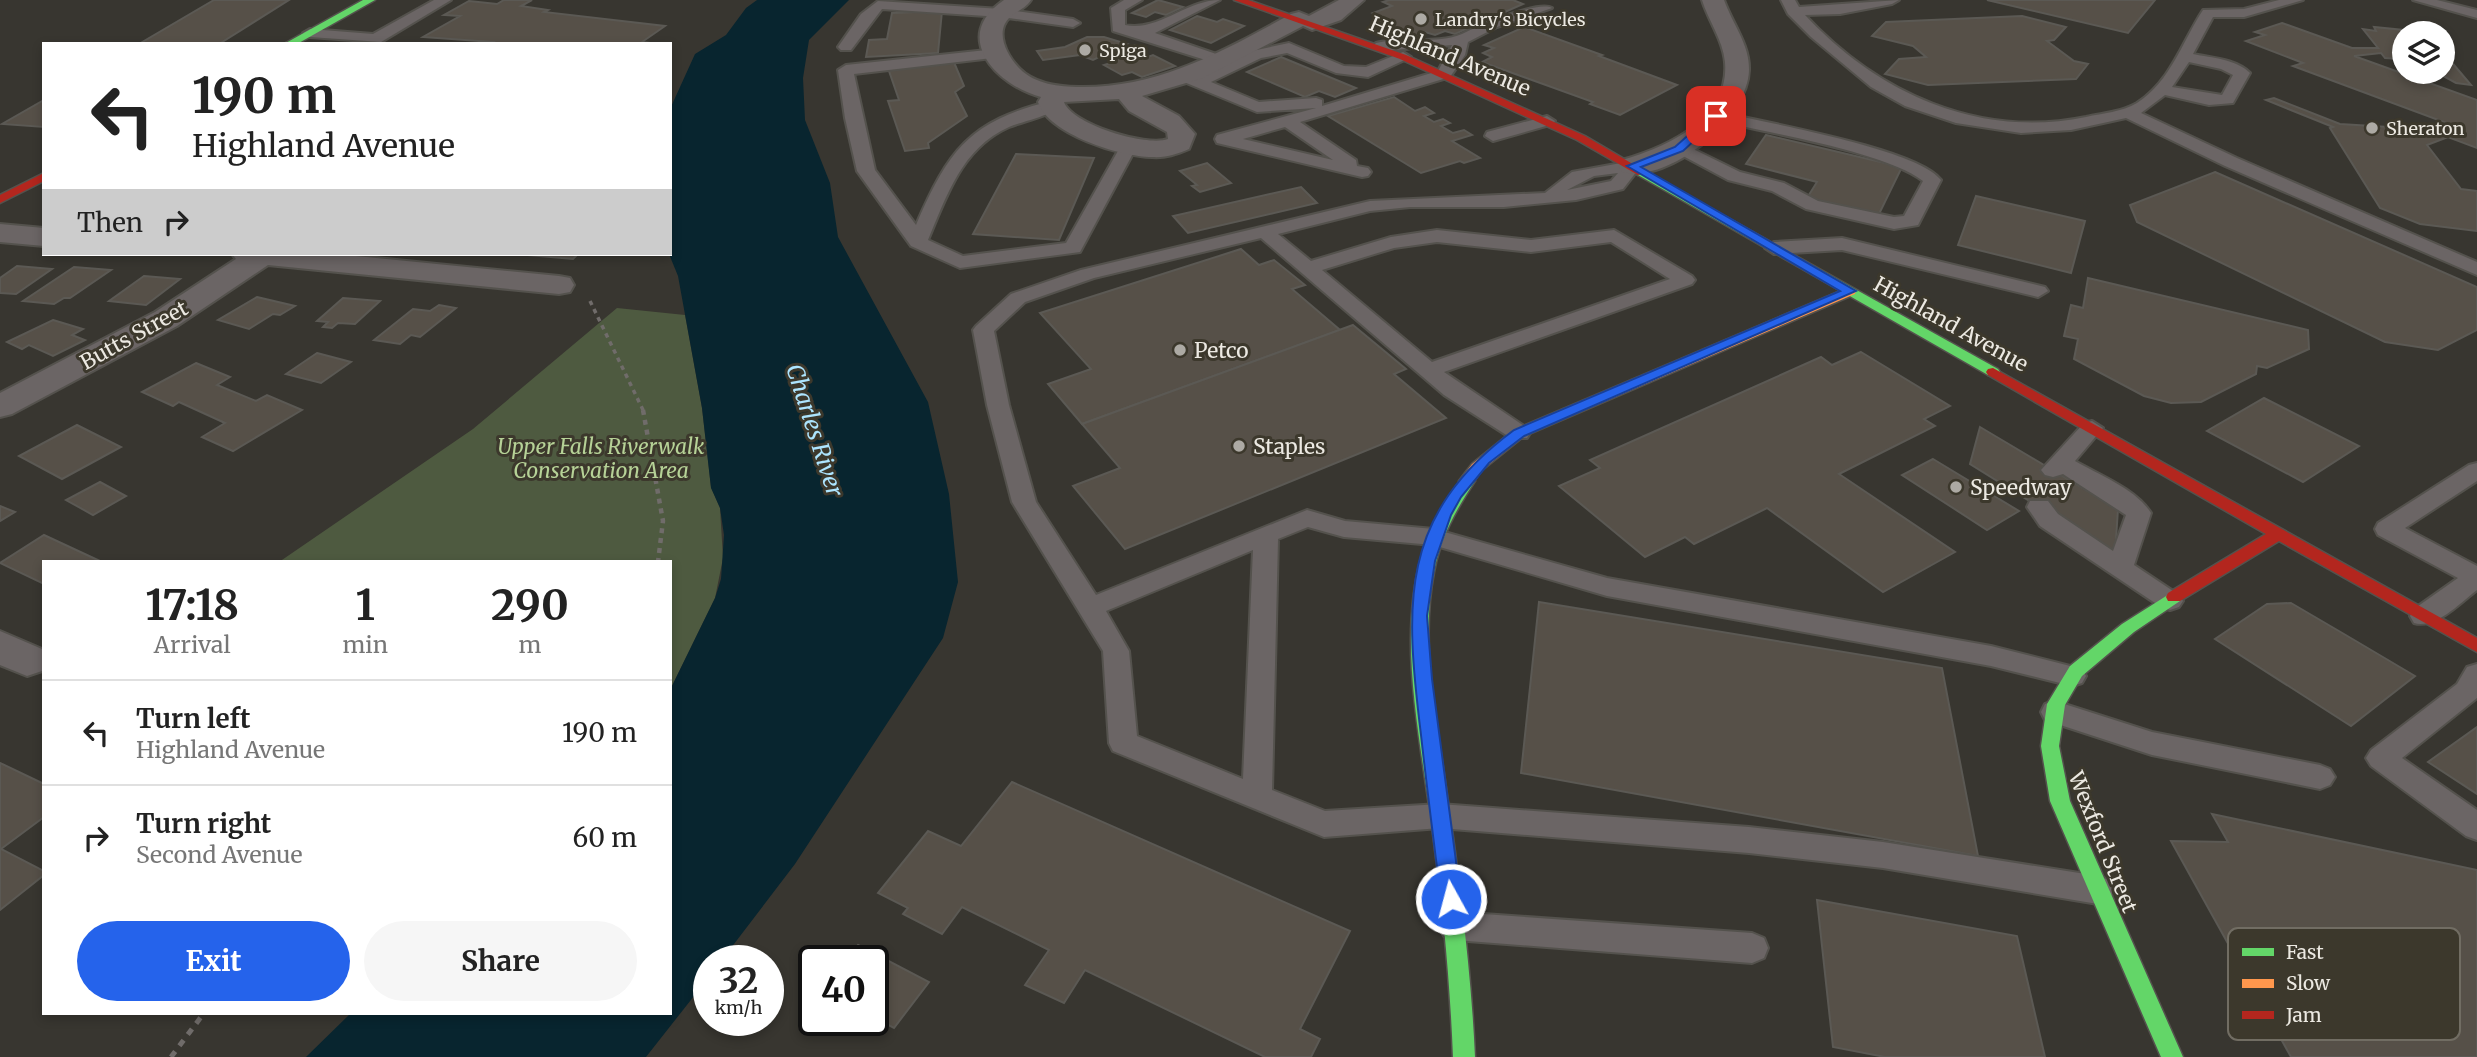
<!DOCTYPE html>
<html lang="en">
<head>
<meta charset="utf-8">
<style>
  body { margin:0; font-family:Merriweather,serif; background:#f6f6f6; color:#222; height:100vh; display:flex; flex-direction:column; font-size:26px; white-space:nowrap }
  * { box-sizing:border-box; margin:0 }
  p { font-size:23px; color:#767676 }
  .icon { flex:none; width:38px; height:38px; fill:none; stroke:currentColor; stroke-width:2; stroke-linecap:round; stroke-linejoin:round }
  .map { position:relative; flex:1; overflow:hidden }
  .panel { position:absolute; left:42px; top:560px; width:630px; height:455px; display:flex; flex-direction:column; background:#fff; border-radius:0px; box-shadow:0 4px 10px #0003 }
  .panel>* { flex:none }
  .top-card { position:absolute; left:42px; top:42px; width:630px; height:214px; border-radius:0px; box-shadow:0 4px 10px #0003; background:#fff; color:#222; overflow:hidden }
  .buttons { position:absolute; left:2392px; top:21px; display:grid; gap:14px }
  .buttons a { display:grid; place-items:center; width:63px; height:63px; border-radius:50%; background:#fff; box-shadow:0 4px 10px #0003; font-size:35px }
  .speed { position:absolute; left:693px; top:945px; display:flex; gap:14px; font-size:35px; font-weight:700; text-align:center }
  .speed>* { display:grid; place-content:center; width:91px; height:91px; border-radius:50%; background:#fff; box-shadow:0 4px 10px #0003; line-height:1 }
  .speed small { font-size:18px; font-weight:400 }
  .speed .limit { border:4px solid #111; border-radius:10px; background:#fff; color:#111 }
  .pin { position:absolute; display:grid; place-items:center; width:60px; height:60px; color:#fff; margin:-30px; border-radius:14px; box-shadow:0 4px 10px #0006 }
  .me { position:absolute; width:77px; margin:-38px; rotate:353deg; stroke-linejoin:round; filter:drop-shadow(0 0 5px #0008) }
  .turn { display:flex; align-items:center; gap:24px; height:147px; padding:0 35px; font-size:32px }
  .turn .icon { width:91px; height:91px; stroke-width:2.5 }
  .turn b { display:block; font-size:49px; line-height:60px }
  .then { display:flex; align-items:center; height:66px; padding:0 35px; background:#0003; gap:14px; font-size:26px }
  .eta { display:flex; justify-content:space-evenly; align-items:center; height:119px; text-align:center }
  .eta b { font-size:42px; font-weight:700; line-height:49px }
  .primary-button { display:flex; gap:14px; margin-top:auto; padding:14px 35px }
  .primary-button a { flex:1; height:80px; border-radius:42px; background:#2563eb; color:#fff; font-size:28px; font-weight:700; line-height:80px; text-align:center }
  .primary-button a+a { background:#f6f6f6; color:#222 }
  ul { padding:0; list-style:none }
  li { display:flex; align-items:center; gap:21px; height:105px; padding:0 35px; border-top:2px solid #e0e0e0 }
  li div { flex:1 }
  li b { display:block; font-size:26px }
  li em { font-style:normal }
  .map>svg:first-child { display:block }
  .green { fill:#4e5a40 }
  .water { fill:#08252f }
  .building { fill:#565048; stroke:#5b5954; stroke-width:2 }
  .lines { fill:none; stroke-linecap:round; stroke-linejoin:round }
  .lane-casing { stroke:#54524d; stroke-width:4 }
  .street-casing { stroke:#54524d; stroke-width:4 }
  .fast-casing { stroke:#54524d; stroke-width:3 }
  .slow-casing { stroke:#54524d; stroke-width:3 }
  .jam-casing { stroke:#54524d; stroke-width:3 }
  .path-far2 { stroke:#706c6a; stroke-width:3.5; stroke-dasharray:4.5 4.5; stroke-linecap:butt }
  .path-far1 { stroke:#706c6a; stroke-width:4.5; stroke-dasharray:5 5; stroke-linecap:butt }
  .path { stroke:#706c6a; stroke-width:5; stroke-dasharray:7 7; stroke-linecap:butt }
  .lane { fill:#6b6565; fill-rule:evenodd }
  .street { fill:#6b6565; fill-rule:evenodd }
  .fast { fill:#63d668; fill-rule:evenodd }
  .slow { fill:#ff974d; fill-rule:evenodd }
  .jam { fill:#b3261e; fill-rule:evenodd }
  .route { fill:#2563eb; stroke:#184099; stroke-width:2 }
  .poi-dot { fill:#adaaa4; stroke:#3c382c; stroke-width:2.5 }
  .labels { text-anchor:middle; dominant-baseline:central; stroke-width:6; stroke-linejoin:round; paint-order:stroke }
  .far-poi-label { font-size:18px; fill:#ece9e2; stroke:#3c382c; text-anchor:start }
  .street-label { font-size:21px; fill:#ece9e2; stroke:#3c382c }
  .poi-label { font-size:21px; fill:#ece9e2; stroke:#3c382c; text-anchor:start }
  .park-label { font-size:21px; font-style:italic; fill:#b6d297; stroke:#3c382c }
  .water-label { font-size:23px; font-style:italic; fill:#ade5ff; stroke:#3c382c }
  .key { fill:#3c382c; stroke:#716d63; stroke-width:2 }
  .key-label { font-size:19px; fill:#ece9e2 }
</style>
</head>
<body>
<div class="map">
<svg width="2477" height="1057" viewBox="0 0 2477 1057">
  <rect width="100%" height="100%" fill="#383630"/>
  <polygon class="green" points="617,308 685,315 702,408 711,487 720,508 723,558 715,598 670,690 670,562 279,562 473,429"/>
  <polygon class="water" points="757,0 849,0 809,40 803,78 805,120 830,183 838,237 928,402 949,494 958,582 943,638 795,864 721,961 709,961 709,977 646,1057 306,1057 351,1013 670,1013 670,690 715,598 721,579 724,535 720,508 711,488 702,408 678,276 669,254 670,109 695,54 726,35 746,8"/>
  <g class="building">
    <polygon points="214,0 289,0 219,44 139,44"/>
    <polygon points="504,0 532,0 521,6 548,10 544,12 665,26 642,42 659,44 490,44 493,42 423,37 460,16 444,15 469,1 497,4"/>
    <polygon points="1158,0 1183,7 1166,15 1155,12 1146,17 1132,13"/>
    <polygon points="1389,0 1513,0 1523,4 1455,34 1445,31 1435,35 1425,32 1416,36 1377,21 1385,18 1373,13 1392,6 1383,2"/>
    <polygon points="1987,0 2155,0 2128,33"/>
    <polygon points="942,11 938,53 866,57 869,40 887,39 892,13"/>
    <polygon points="1197,16 1217,22 1223,19 1244,26 1211,43 1170,30"/>
    <polygon points="2022,16 2066,27 2054,40 2047,41 2074,61 2088,64 2076,79 1928,85 1885,74 1899,59 1926,57 1913,46 1872,36 1886,22"/>
    <polygon points="2282,23 2352,48 2378,48 2363,29 2376,31 2374,27 2414,31 2415,33 2404,33 2404,64 2400,59 2385,58 2381,53 2354,56 2477,100 2477,148 2448,137 2427,145 2461,189 2477,191 2477,231 2420,224 2380,208 2330,128 2333,127 2266,100 2274,98 2340,124 2438,130 2452,125 2293,66 2303,63 2246,41 2265,35 2255,32"/>
    <polygon points="1524,27 1602,55 1599,56 1677,85 1620,115 1590,104 1593,102 1482,62 1492,57 1483,53 1494,48 1484,45"/>
    <polygon points="1087,37 1104,37 1127,44 1093,60 1080,55 1043,60 1037,51 1065,47"/>
    <polygon points="1135,45 1143,49 1137,51 1148,57 1153,55 1175,66 1142,77 1132,72 1122,75 1104,65 1114,62 1108,59 1133,50 1128,48"/>
    <polygon points="2443,52 2471,85 2456,83 2436,72 2443,72"/>
    <polygon points="1281,57 1356,88 1335,97 1319,91 1305,97 1247,72"/>
    <polygon points="953,60 964,86 955,92 967,116 928,143 929,148 905,151 888,101 899,100 888,68"/>
    <polygon points="1394,97 1415,111 1425,107 1434,113 1424,116 1434,122 1443,119 1450,123 1441,126 1453,133 1464,130 1472,135 1452,141 1480,158 1464,163 1460,161 1421,173 1328,116"/>
    <polygon points="44,100 44,127 2,124"/>
    <polygon points="1766,135 1902,167 1878,216 1807,198 1817,182 1746,164"/>
    <polygon points="1016,154 1094,158 1059,240 973,234"/>
    <polygon points="1207,163 1231,183 1200,192 1192,186 1197,185 1180,171"/>
    <polygon points="2215,172 2477,287 2477,330 2438,350 2385,342 2137,222 2130,205"/>
    <polygon points="1301,187 1317,203 1188,233 1173,216"/>
    <polygon points="1976,196 2085,221 2071,273 1958,245"/>
    <polygon points="1241,249 1259,265 1274,260 1305,285 1292,289 1340,330 1082,424 1048,384 1091,369 1040,313"/>
    <polygon points="516,254 578,254 573,259"/>
    <polygon points="17,266 52,269 16,294 0,293 0,278"/>
    <polygon points="74,267 111,270 70,298 64,298 54,304 23,301"/>
    <polygon points="144,276 180,279 146,305 109,301"/>
    <polygon points="2088,278 2308,330 2309,349 2267,368 2257,366 2256,374 2201,402 2171,403 2144,396 2074,359 2078,339 2064,336 2071,305 2083,308"/>
    <polygon points="257,297 295,306 280,315 273,314 249,329 218,320"/>
    <polygon points="343,298 380,301 355,324 338,323 332,328 323,327 328,322 317,321"/>
    <polygon points="439,305 456,308 420,337 411,335 400,344 374,340 413,309 430,311"/>
    <polygon points="53,320 83,329 72,335 85,340 53,356 29,345 22,349 7,342"/>
    <polygon points="1353,325 1406,369 1394,374 1446,418 1125,549 1073,486 1120,468 1082,424"/>
    <polygon points="1861,352 1950,406 1924,419 1935,426 1839,474 1955,552 1883,592 1767,508 1694,544 1685,537 1645,557 1559,486 1600,468 1590,460 1821,357 1832,365"/>
    <polygon points="317,353 351,362 321,383 286,374"/>
    <polygon points="196,363 230,377 217,385 256,401 267,395 302,410 233,451 202,437 225,423 179,402 173,406 142,392"/>
    <polygon points="2264,398 2359,446 2303,482 2207,431"/>
    <polygon points="77,425 121,447 62,479 19,456"/>
    <polygon points="1980,427 2118,509 2115,554 1970,464"/>
    <polygon points="1933,459 2019,511 1987,530 1902,475"/>
    <polygon points="100,482 126,496 93,515 66,500"/>
    <polygon points="0,506 15,512 0,521"/>
    <polygon points="44,535 102,562 44,562 44,584 0,563"/>
    <polygon points="1539,602 1942,668 1978,856 1521,773"/>
    <polygon points="2291,603 2344,634 2415,676 2351,726 2215,639 2267,604"/>
    <polygon points="2477,727 2477,794 2428,762"/>
    <polygon points="0,763 44,784 44,817 1,849 44,871 44,875 0,910"/>
    <polygon points="1012,782 1350,931 1300,1029 1320,1039 1311,1057 1265,1057 1085,970 1064,1003 1025,985 1049,950 962,907 942,934 903,914 908,908 878,893 928,831 961,846"/>
    <polygon points="2212,814 2477,870 2477,1057 2291,1057 2171,841 2228,842"/>
    <polygon points="1817,900 2017,936 2045,1057 1885,1057 1833,1047"/>
    <polygon points="858,945 929,982 894,1028 873,1017 873,961 845,961"/>
  </g>
  <g class="lines">
    <defs>
      <g id="lane">
        <polygon points="434,0 451,0 381,42 310,37 303,33 310,29 373,34"/>
        <path d="M 1124,0 L 1142,0 L 1125,10 L 1125,25 C 1158,32 1186,0 1220,0 L 1155,33 L 1225,57 L 1226,63 L 1252,51 L 1289,43 L 1344,66 L 1366,67 L 1403,52 L 1411,57 L 1368,77 L 1336,73 L 1287,53 L 1261,58 L 1211,82 L 1259,102 L 1316,98 L 1322,100 L 1322,106 L 1438,71 L 1452,45 L 1381,51 L 1373,46 L 1376,43 C 1402,36 1437,45 1462,34 C 1478,26 1539,0 1552,8 L 1497,27 L 1468,42 L 1465,55 L 1450,77 L 1300,122 L 1356,160 L 1357,166 L 1368,168 L 1371,172 L 1368,176 L 1362,177 L 1217,143 L 1215,139 L 1217,135 L 1316,108 L 1257,112 L 1184,82 L 1184,76 L 1197,76 L 1225,63 L 1215,63 L 1113,31 L 1111,8 ZM 1285,127 L 1333,160 L 1243,139 Z"/>
        <path d="M 1781,0 L 1795,0 L 1799,7 L 1899,0 L 1892,4 L 1840,14 L 1805,15 C 1878,93 1978,139 2086,117 C 2103,113 2122,112 2137,103 C 2171,81 2182,42 2203,10 L 2244,9 L 2279,0 L 2303,0 L 2244,17 L 2213,17 L 2193,54 C 2212,58 2236,59 2250,73 L 2233,103 L 2209,105 L 2165,95 L 2141,113 L 2237,158 L 2477,262 L 2477,275 L 2225,166 L 2126,118 L 2071,130 L 2021,133 L 1956,123 L 1905,106 L 1871,87 L 1811,37 L 1788,14 ZM 2189,62 L 2221,69 L 2233,75 L 2222,95 L 2172,87 Z"/>
        <polygon points="2413,0 2437,0 2477,10 2477,18"/>
        <polygon points="878,1 1001,9 1073,19 1080,23 1073,27 1001,17 882,9 851,50 841,50 838,47 861,14"/>
        <path d="M 996,49 L 1001,51 L 1001,57 L 854,74 L 875,170 L 916,225 C 948,151 969,121 1051,101 L 1059,106 C 1049,117 1023,121 1009,127 C 962,148 947,195 928,240 L 963,256 L 1066,243 L 1123,142 L 1129,141 L 1137,146 L 1080,252 L 960,268 L 911,246 L 857,171 L 845,118 L 838,70 L 846,65 Z"/>
        <path d="M 1716,111 C 1760,122 1917,148 1941,180 L 1918,225 L 1894,229 L 1806,209 L 1772,191 L 1728,180 L 1670,149 L 1679,144 L 1685,145 L 1740,172 L 1784,183 L 1818,201 L 1894,217 L 1904,216 L 1923,181 C 1884,151 1762,132 1710,119 L 1710,113 Z"/>
        <polygon points="1547,116 1555,121 1553,124 1493,141 1485,136 1487,132"/>
        <path d="M 1632,161 L 1641,166 L 1623,189 L 1576,200 L 1504,207 L 1410,207 L 1370,211 L 1278,234 L 1311,261 L 1391,237 L 1437,230 L 1531,240 L 1614,230 L 1692,276 L 1695,280 L 1692,284 L 1444,372 L 1527,428 L 1530,433 L 1527,438 L 1511,438 L 1444,395 L 1261,238 L 1094,278 L 1025,302 L 994,331 L 1009,405 L 1036,502 L 1096,595 L 1307,510 L 1345,521 L 1434,529 L 1607,578 L 1991,646 L 2082,669 L 2086,676 L 2082,683 L 2072,686 L 1991,666 L 1607,596 L 1433,545 L 1344,537 L 1308,527 L 1278,539 L 1272,790 L 1325,811 L 1440,804 L 1749,827 L 1883,842 L 2098,876 L 2109,880 L 2114,890 L 2109,900 L 2098,904 L 1883,868 L 1749,853 L 1440,828 L 1324,837 L 1113,751 L 1109,743 L 1103,651 L 1012,502 L 987,405 L 973,330 L 976,326 L 1011,294 L 1081,270 L 1370,201 L 1545,193 L 1572,172 ZM 1618,173 L 1611,181 L 1567,190 L 1594,176 ZM 1437,242 L 1531,252 L 1611,242 L 1670,279 L 1432,362 L 1322,270 L 1394,248 ZM 1253,550 L 1243,779 L 1137,736 L 1129,651 L 1106,611 Z"/>
        <polygon points="1842,238 2045,287 2048,291 2038,297 1842,250 1774,254 1765,248 1774,242"/>
        <path d="M 2092,421 L 2103,428 L 2075,461 C 2099,475 2136,489 2151,513 L 2134,565 L 2179,595 L 2183,601 L 2179,607 L 2170,610 L 2161,607 L 2040,526 L 2027,507 L 2030,501 L 2048,501 L 2058,514 L 2113,551 L 2126,515 L 2063,474 L 2053,477 L 2045,475 L 2041,470 L 2084,423 Z"/>
        <path d="M 2477,463 L 2477,481 L 2405,528 L 2477,566 L 2477,590 C 2460,603 2436,629 2414,623 L 2410,616 L 2414,609 L 2458,578 L 2378,535 L 2375,529 L 2378,523 L 2469,465 Z"/>
        <polygon points="2477,664 2477,698 2402,758 2477,810 2477,840 2466,836 2371,766 2366,758 2371,750 2457,684 2467,667"/>
        <polygon points="2055,701 2152,732 2320,765 2330,769 2335,777 2330,785 2320,789 2152,755 2045,720 2041,712 2045,704"/>
        <polygon points="1455,912 1752,933 1764,938 1768,948 1764,958 1752,963 1455,940 1444,936 1439,926 1444,916"/>
      </g>
      <g id="street">
        <path d="M 1004,0 L 1031,0 C 1026,8 1017,11 1010,17 C 994,32 1007,56 1020,69 C 1035,84 1059,87 1080,87 C 1158,88 1224,51 1291,14 L 1299,12 L 1309,16 L 1339,0 L 1364,0 L 1341,20 L 1312,30 L 1303,26 L 1203,78 L 1142,96 L 1179,116 L 1195,134 L 1189,149 C 1177,154 1166,158 1152,157 C 1121,157 1048,134 1038,102 L 1041,97 C 996,85 950,36 1004,0 ZM 1119,99 L 1129,111 L 1167,132 L 1168,139 C 1146,147 1071,124 1064,102 Z"/>
        <path d="M 1702,0 L 1724,0 C 1732,23 1750,45 1749,70 C 1748,119 1669,184 1622,172 L 1618,166 L 1622,160 C 1667,147 1730,119 1725,62 C 1723,40 1708,20 1702,0 Z"/>
        <polygon points="0,224 44,228 44,246 0,242"/>
        <polygon points="232,254 336,254 559,276 570,278 574,285 570,292 559,294 268,265 177,326 12,414 0,417 0,393 155,312 236,259"/>
        <polygon points="0,631 42,649 42,671 27,676 0,665"/>
      </g>
      <g id="fast">
        <polygon points="363,0 375,0 297,44 284,44"/>
        <polygon points="1642,170 1998,369 2000,372 1998,375 1988,375 1638,175 1638,171"/>
        <path d="M 1467,476 L 1475,481 C 1456,510 1440,538 1434,572 C 1420,643 1436,717 1446,788 C 1459,878 1471,967 1475,1057 L 1453,1057 C 1450,982 1443,908 1433,834 C 1422,747 1397,644 1421,558 C 1429,528 1444,502 1462,478 Z"/>
        <polygon points="2174,591 2180,593 2182,597 2180,601 2134,632 2082,676 2065,705 2059,746 2070,801 2183,1057 2161,1057 2050,801 2041,746 2047,704 2070,666 2122,624"/>
      </g>
      <polygon id="slow" points="1850,287 1856,291 1855,294 1524,436 1482,470 1472,484 1467,486 1459,481 1472,464 1514,430"/>
      <g id="jam">
        <polygon points="1234,0 1248,0 1406,55 1585,136 1648,173 1638,175 1577,140 1400,59"/>
        <polygon points="44,173 44,181 0,203 0,195"/>
        <polygon points="1993,368 2477,638 2477,652 2279,541 2180,601 2168,601 2166,597 2168,593 2266,534 1988,375 1986,372 1988,369"/>
      </g>
    </defs>
    <use href="#lane" class="lane-casing"/>
    <use href="#street" class="street-casing"/>
    <use href="#fast" class="fast-casing"/>
    <use href="#slow" class="slow-casing"/>
    <use href="#jam" class="jam-casing"/>
    <polyline class="path-far2" points="590,301 644,412"/>
    <polyline class="path-far1" points="643,410 663,521 658,562"/>
    <polyline class="path" points="171,1057 204,1013"/>
    <use href="#lane" class="lane"/>
    <use href="#street" class="street"/>
    <use href="#fast" class="fast"/>
    <use href="#slow" class="slow"/>
    <use href="#jam" class="jam"/>
  </g>
  <path class="route" d="M 1712,114 L 1721,116 L 1683,151 L 1641,167 L 1856,291 L 1524,436 L 1489,463 L 1461,497 L 1451,515 L 1435,561 L 1427,616 L 1432,679 L 1461,899 L 1458,905 L 1451,908 L 1444,905 L 1441,899 C 1434,844 1427,789 1421,735 C 1405,604 1398,516 1514,430 L 1840,291 L 1627,166 L 1675,147 Z"/>
  <g class="poi-dot">
    <circle cx="1421" cy="19" r="7"/>
    <circle cx="1085" cy="50" r="7"/>
    <circle cx="2372" cy="128" r="7"/>
    <circle cx="1180" cy="350" r="7"/>
    <circle cx="1239" cy="446" r="7"/>
    <circle cx="1956" cy="487" r="7"/>
  </g>
  <g class="labels">
    <g class="far-poi-label">
      <text x="1435" y="19">Landry's Bicycles</text>
      <text x="1099" y="50">Spiga</text>
      <text x="2386" y="128">Sheraton</text>
    </g>
    <g class="street-label">
      <text transform="translate(1450 56) rotate(23)">Highland Avenue</text>
      <text transform="translate(1951 324) rotate(29)">Highland Avenue</text>
      <text transform="translate(134 335) rotate(-29)">Butts Street</text>
      <text transform="translate(2103 842) rotate(68)">Wexford Street</text>
    </g>
    <g class="poi-label">
      <text x="1194" y="350">Petco</text>
      <text x="1253" y="446">Staples</text>
      <text x="1970" y="487">Speedway</text>
    </g>
    <g class="park-label">
      <text x="601" y="446">Upper Falls Riverwalk<tspan x="601" dy="24">Conservation Area</tspan></text>
    </g>
    <g class="water-label">
      <text transform="translate(815 430) rotate(72)">Charles River</text>
    </g>
  </g>
  <rect x="2228" y="928" width="232" height="112" rx="10" class="key"/>
  <rect x="2242" y="948" width="32" height="8" fill="#63d668"/>
  <rect x="2242" y="979" width="32" height="9" fill="#ff974d"/>
  <rect x="2242" y="1011" width="32" height="8" fill="#b3261e"/>
  <g class="key-label">
    <text x="2286" y="959">Fast</text>
    <text x="2286" y="990">Slow</text>
    <text x="2286" y="1022">Jam</text>
  </g>
</svg>
<div class="buttons">
<a><svg class="icon" aria-label="layers" viewBox="0 0 24 24"><path d="M12 4l9 5-9 5-9-5zM3 14l9 5 9-5"/></svg></a>
</div>
<div class="speed"><div>32<small>km/h</small></div><div class="limit">40</div></div>
<div class="pin" style="left:1716px;top:116px;background:#d93025"><svg class="icon" aria-label="arrive" viewBox="0 0 24 24"><path d="M6 21V4h12l-3 4 3 4H6"/></svg></div>
<svg class="me" style="left:1451px;top:899px" viewBox="-20 -20 40 40"><circle r="17" fill="#2563eb" stroke="#fff" stroke-width="3"/><path d="M0-11L8 9 0 5-8 9z" fill="#fff"/></svg>
<div class="top-card">
<div class="turn"><svg class="icon" aria-label="left" viewBox="0 0 24 24"><path d="M17 20v-9H6M10 6l-5 5 5 5"/></svg><div><b>190 m</b>Highland Avenue</div></div>
<div class="then">Then<svg class="icon" aria-label="right" viewBox="0 0 24 24"><path d="M7 20v-9h11M14 6l5 5-5 5"/></svg></div>
</div>
<section class="panel">
<div class="eta">
<div><b>17:18</b><p>Arrival</p></div>
<div><b>1</b><p>min</p></div>
<div><b>290</b><p>m</p></div>
</div>
<ul>
<li><svg class="icon" aria-label="left" viewBox="0 0 24 24"><path d="M17 20v-9H6M10 6l-5 5 5 5"/></svg><div><b>Turn left</b><p>Highland Avenue</p></div><em>190 m</em></li>
<li><svg class="icon" aria-label="right" viewBox="0 0 24 24"><path d="M7 20v-9h11M14 6l5 5-5 5"/></svg><div><b>Turn right</b><p>Second Avenue</p></div><em>60 m</em></li>
</ul>
<div class="primary-button"><a>Exit</a><a>Share</a></div>
</section>
</div>
</body>
</html>
